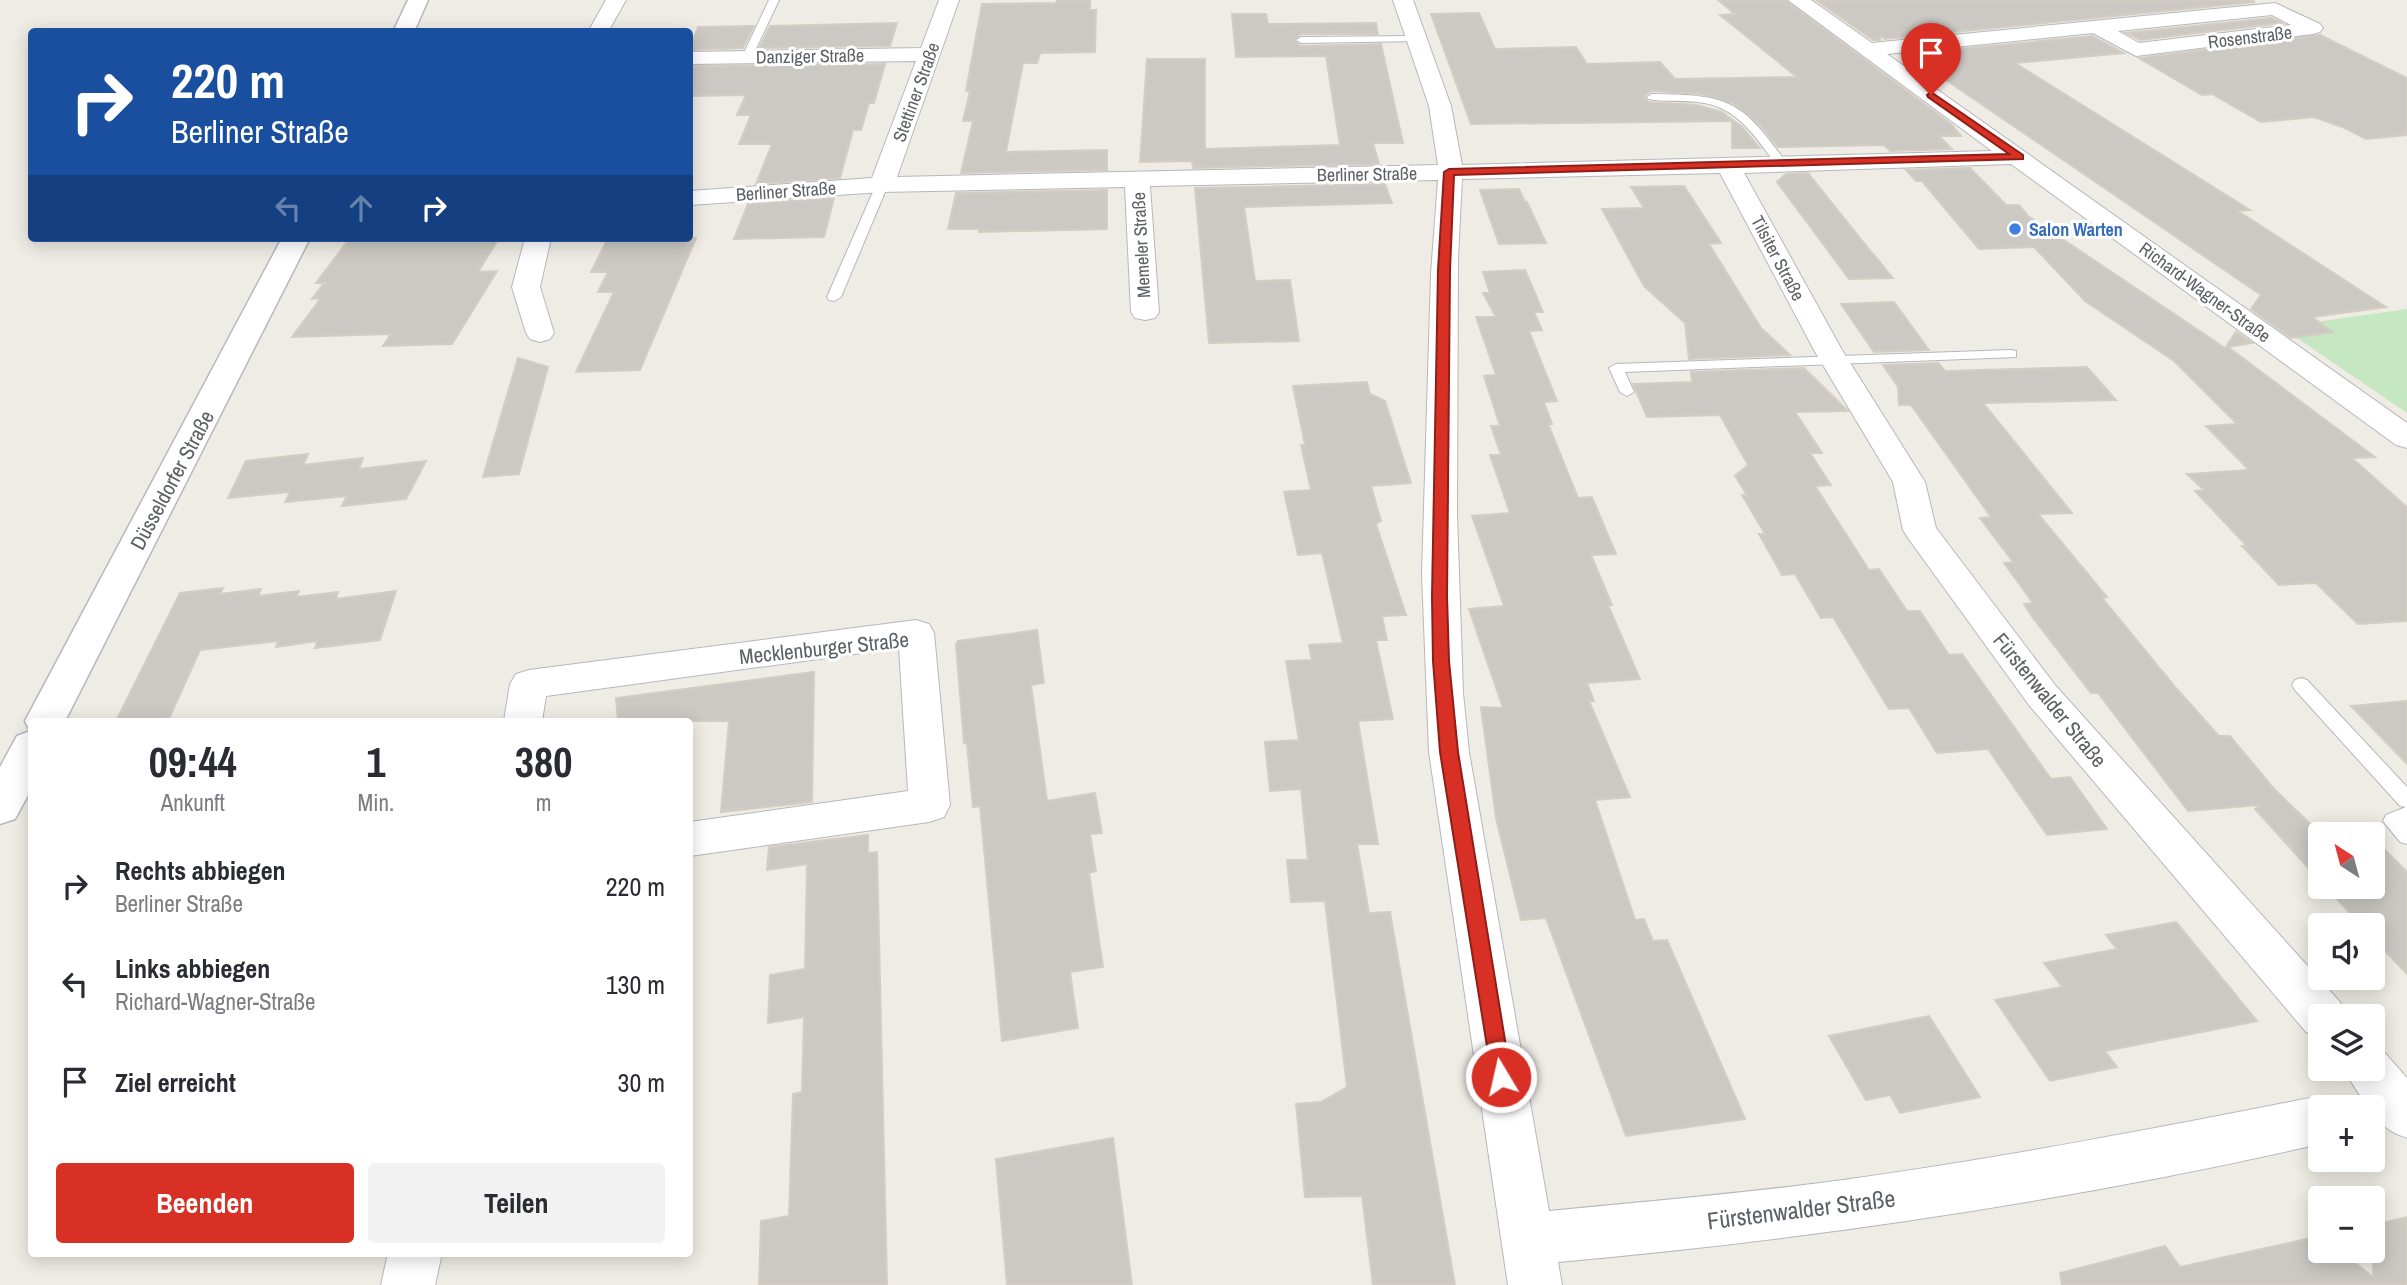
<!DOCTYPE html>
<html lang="de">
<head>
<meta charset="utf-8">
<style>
  body { margin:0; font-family:"Archivo Narrow",sans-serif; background:#f2f2f3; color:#2b2b33; height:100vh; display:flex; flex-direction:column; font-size:26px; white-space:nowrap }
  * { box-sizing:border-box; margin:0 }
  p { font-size:23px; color:#7c7c81 }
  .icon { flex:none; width:38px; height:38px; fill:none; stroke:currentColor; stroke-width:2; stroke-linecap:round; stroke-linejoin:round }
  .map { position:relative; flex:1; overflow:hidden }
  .drawer { position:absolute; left:28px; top:718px; width:665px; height:539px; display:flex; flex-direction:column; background:#fff; border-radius:7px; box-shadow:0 4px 18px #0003 }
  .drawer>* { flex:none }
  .banner { position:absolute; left:28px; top:28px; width:665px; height:214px; border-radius:7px; box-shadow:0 4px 18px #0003; background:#1a4fa0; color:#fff; overflow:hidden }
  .needle { width:46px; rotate:324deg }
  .fabs { position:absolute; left:2308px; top:822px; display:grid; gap:14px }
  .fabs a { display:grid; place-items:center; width:77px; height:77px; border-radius:7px; background:#fff; box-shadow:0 4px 18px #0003; font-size:35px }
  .pin { position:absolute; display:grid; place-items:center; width:60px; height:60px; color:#fff; margin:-72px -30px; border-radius:50% 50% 50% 0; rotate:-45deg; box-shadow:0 0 7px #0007 }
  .pin .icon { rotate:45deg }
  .me { position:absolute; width:77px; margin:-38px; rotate:351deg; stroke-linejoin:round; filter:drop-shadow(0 0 5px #0008) }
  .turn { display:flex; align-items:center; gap:24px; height:147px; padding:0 28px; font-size:32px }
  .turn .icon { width:91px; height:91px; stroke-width:2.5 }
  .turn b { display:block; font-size:49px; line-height:60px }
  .lanes { display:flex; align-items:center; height:66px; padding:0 28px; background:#0003; justify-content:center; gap:35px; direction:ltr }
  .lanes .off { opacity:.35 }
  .eta { display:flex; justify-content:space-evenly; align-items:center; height:119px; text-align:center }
  .eta b { font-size:42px; font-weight:700; line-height:49px }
  .cta { display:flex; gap:14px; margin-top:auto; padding:14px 28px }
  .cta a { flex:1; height:80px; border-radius:7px; background:#d93025; color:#fff; font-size:28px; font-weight:700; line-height:80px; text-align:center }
  .cta a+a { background:#f2f2f3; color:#2b2b33 }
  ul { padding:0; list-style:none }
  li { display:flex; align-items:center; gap:21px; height:98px; padding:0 28px }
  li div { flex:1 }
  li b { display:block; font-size:26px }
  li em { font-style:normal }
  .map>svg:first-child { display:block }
  .green { fill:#c5e7c1 }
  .building { fill:#ccc9c4; stroke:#d4cdc3; stroke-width:2 }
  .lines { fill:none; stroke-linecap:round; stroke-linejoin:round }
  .service-casing { stroke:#b5b8bc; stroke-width:2 }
  .minor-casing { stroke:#b5b8bc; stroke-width:2 }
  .tertiary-casing { stroke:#b5b8bc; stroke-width:3 }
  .service { fill:#fff; fill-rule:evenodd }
  .minor { fill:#fff; fill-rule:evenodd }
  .tertiary { fill:#fff; fill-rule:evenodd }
  .route { fill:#d93025; stroke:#8d1f18; stroke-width:2 }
  .shop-dot { fill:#3f7fe0; stroke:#fff; stroke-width:2.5 }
  .labels { text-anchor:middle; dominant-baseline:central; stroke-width:6; stroke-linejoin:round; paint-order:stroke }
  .far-street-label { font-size:18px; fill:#5c6165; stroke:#fff }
  .far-shop-label { font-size:18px; font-weight:bold; fill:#366cbe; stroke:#fff; text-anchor:start }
  .street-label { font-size:21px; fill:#5c6165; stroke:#fff }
  .near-street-label { font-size:24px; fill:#5c6165; stroke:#fff }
</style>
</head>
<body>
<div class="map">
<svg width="2407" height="1285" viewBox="0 0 2407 1285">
  <rect width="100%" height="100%" fill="#efece5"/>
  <polygon class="green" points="2407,309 2407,413 2281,327"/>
  <g class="building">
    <polygon points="1057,0 1090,0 1090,10 1096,10 1095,52 1040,53 1037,63 1023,63 1006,152 1107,150 1107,170 961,173 973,121 963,121 970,91 966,91 982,4 1056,3"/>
    <polygon points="1718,0 1785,0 1951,124 1961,136 1939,136 1952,149 1890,151 1884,145 1778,147 1760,125 1733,103 1700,94 1652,91 1644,96 1648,102 1697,105 1722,112 1742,127 1760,148 1732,148 1732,121 1471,124 1431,14 1479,13 1495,49 1576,47 1587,64 1660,62 1675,79 1797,77 1720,15 1735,14"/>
    <polygon points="1816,0 2250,0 2255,2 1885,39 1881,36 1880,40 1873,40"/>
    <polygon points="1232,14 1266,14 1268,24 1376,23 1378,34 1301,34 1294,41 1301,46 1381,44 1403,143 1373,143 1379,164 1193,168 1192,161 1140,162 1147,59 1205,59 1205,149 1340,145 1326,56 1236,57"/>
    <polygon points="2271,18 2282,23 2140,40 2126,33"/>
    <polygon points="897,23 890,46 759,48 770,26"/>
    <polygon points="754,26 743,48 690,50 698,27"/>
    <polygon points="2320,35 2407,78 2407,135 2366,139 2345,128 2314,117 2261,122 2212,94 2202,95 2139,58"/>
    <polygon points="2092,36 2124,53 2015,63 2250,210 2238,211 2386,307 2312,317 2333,332 2291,338 2251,309 2261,295 1908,54"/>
    <polygon points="885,64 874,103 869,103 861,130 853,130 840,178 756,184 772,144 739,144 751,115 737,115 746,95 690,96 690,66"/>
    <polygon points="1970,168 2006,205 2019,205 2028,216 2225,348 2236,332 2252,343 2228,347 2375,457 2352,458 2407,507 2407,621 2358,624 2316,583 2279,585 2242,546 2247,546 2195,491 2204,490 2187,474 2249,470 2206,426 2237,424 2174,361 2085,301 2034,247 1979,249 1922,181 1916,181 1906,170"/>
    <polygon points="1808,173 1864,243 1893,278 1849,279 1777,182 1786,174"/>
    <polygon points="1385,184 1392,203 1244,207 1255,281 1290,280 1299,341 1209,343 1195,188"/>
    <polygon points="1684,186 1721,243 1709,244 1761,328 1790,355 1689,359 1685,323 1644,286 1602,209 1644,208 1631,187"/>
    <polygon points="1519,189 1525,202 1527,202 1546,243 1499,244 1480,190"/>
    <polygon points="1107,190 1107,229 979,232 979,229 948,229 956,193"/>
    <polygon points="834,198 824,237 734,239 748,204"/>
    <polygon points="350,238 499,238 478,272 497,271 452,344 383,346 391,334 292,337 321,298 312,299 324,283 316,283"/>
    <polygon points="608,238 696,238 640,370 576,372 614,292 598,292 608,272 591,272"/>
    <polygon points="1525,270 1543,312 1534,312 1542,330 1529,331 1557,401 1544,402 1552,424 1548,424 1578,498 1592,497 1616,554 1591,555 1612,605 1608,605 1640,679 1587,683 1594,701 1589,701 1630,797 1595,800 1635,920 1644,919 1653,941 1667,940 1745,1119 1626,1136 1546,918 1521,920 1496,818 1481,707 1503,708 1469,609 1504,606 1472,516 1510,513 1490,455 1501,455 1491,426 1500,426 1484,376 1496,375 1476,317 1496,317 1483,293 1490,293 1483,272"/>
    <polygon points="1894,302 1929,350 1874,352 1841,304"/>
    <polygon points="518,358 548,367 519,474 483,477"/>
    <polygon points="1938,363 1945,371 2087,367 2116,400 1983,403 2072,513 2038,514 2107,597 2102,598 2175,687 2219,736 2230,736 2275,790 2322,835 2320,881 2255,809 2259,805 2188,811 2098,693 2091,693 2033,618 2024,604 2033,603 2004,563 2013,562 1980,518 1991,517 1911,405 1899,405 1898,387 1883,365"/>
    <polygon points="1804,368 1848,411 1795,412 1822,453 1810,453 1831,485 1815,486 1869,570 1879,569 1907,611 1920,611 1949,655 1962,654 2051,779 2070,777 2107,829 2047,835 1988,749 1937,753 1909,708 1889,709 1833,617 1821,618 1795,574 1782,575 1759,534 1765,534 1742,495 1747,495 1735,476 1748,465 1720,415 1647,417 1633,384 1692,382 1691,372"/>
    <polygon points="1367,382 1370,394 1385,401 1411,483 1371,486 1381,521 1376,524 1406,615 1382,616 1387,640 1376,640 1393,719 1358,721 1378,844 1357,844 1369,913 1390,912 1455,1285 1373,1285 1362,1196 1305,1197 1296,1104 1321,1102 1347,1087 1325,901 1291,902 1287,860 1308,860 1301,789 1270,791 1265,742 1299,740 1286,661 1312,660 1309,645 1343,643 1322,553 1298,555 1284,492 1311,490 1301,445 1305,445 1293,386"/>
    <polygon points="308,454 303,465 363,458 359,469 426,461 406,499 342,506 347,496 285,502 290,492 228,498 246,461"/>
    <polygon points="223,588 220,594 261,589 258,596 299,591 296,597 338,592 336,599 396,591 380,640 315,648 317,641 276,647 278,641 200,650 168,721 116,721 180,593"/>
    <polygon points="1037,630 1044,683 1031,685 1047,801 1095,793 1102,833 1090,834 1096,871 1089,873 1103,967 1070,972 1078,1028 1002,1041 980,806 973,807 967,744 964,743 956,645 958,641"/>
    <polygon points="814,672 812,802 721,812 729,721 618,721 616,698"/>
    <polygon points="2407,701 2407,764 2351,706"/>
    <polygon points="868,835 868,853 877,852 887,1285 759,1285 761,1221 789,1216 793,1094 802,1092 804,1017 768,1023 770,975 805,969 807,864 767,870 769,847"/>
    <polygon points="2384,849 2407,872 2407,974 2373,938 2373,926 2362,926 2326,887 2373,887 2373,851"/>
    <polygon points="2176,922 2257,1021 2105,1051 2117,1067 2050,1081 1995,1000 2062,987 2044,963 2117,949 2106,935"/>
    <polygon points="1929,1016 1980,1097 1900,1113 1890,1095 1866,1100 1829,1036"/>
    <polygon points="1113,1138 1132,1285 1007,1285 996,1159"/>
    <polygon points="2407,1217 2407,1285 2062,1285 2060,1273 2165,1246 2180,1267 2320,1236 2320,1251 2340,1251 2373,1277 2373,1225"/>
  </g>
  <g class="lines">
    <defs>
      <g id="service">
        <polygon points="769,0 779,0 752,57 743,59 742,57"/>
        <polygon points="1417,36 1420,37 1420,41 1301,43 1296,40 1301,37"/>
        <path d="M 1652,94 C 1731,95 1741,100 1788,165 L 1778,167 C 1756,138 1737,105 1697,102 C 1681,100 1664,102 1648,99 L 1647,97 Z"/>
        <polygon points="882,181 888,185 841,297 834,301 829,300 827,297 876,185"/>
        <polygon points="2011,350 2016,351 2016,357 1625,372 1634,392 1627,396 1620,392 1609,368 1616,364"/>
        <polygon points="2301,678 2307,680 2407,787 2407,844 2400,842 2383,821 2386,815 2406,807 2400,806 2295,690 2292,685 2295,680"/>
      </g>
      <g id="minor">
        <polygon points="606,0 626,0 608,32 588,32"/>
        <path d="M 939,0 L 959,0 L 897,177 L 1438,165 L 1429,106 L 1393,0 L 1413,0 L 1451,106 L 1462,165 L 1992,151 L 1788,0 L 1811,0 L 1872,43 L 2275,3 L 2320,24 L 2323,28 L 2320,32 L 2313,34 L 2136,56 L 2093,33 L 1887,54 L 2407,423 L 2407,448 L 2396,445 L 2011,164 L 1744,173 L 1842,350 L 1925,482 L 1936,528 L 2055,685 L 2340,1002 L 2346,1017 L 2320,1017 L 2320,1037 L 2306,1032 L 2029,705 L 1908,538 L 1903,530 L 1893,482 L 1814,350 L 1720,173 L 1462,179 L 1458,258 L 1457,514 L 1463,693 L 1469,752 L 1549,1211 C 1649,1201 1750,1193 1850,1179 C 2007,1157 2164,1127 2320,1096 L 2338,1103 L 2340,1108 L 2320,1108 L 2320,1144 C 2069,1201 1815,1239 1558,1262 L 1562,1285 L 1508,1285 L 1429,752 L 1422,574 L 1431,274 L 1438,180 L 1150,186 L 1159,312 L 1155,318 L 1145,320 L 1135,318 L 1131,312 L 1125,187 L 882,192 L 690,205 L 690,191 L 872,178 L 916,61 L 690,64 L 690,52 L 921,48 ZM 2272,15 L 2291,25 L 2139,43 L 2118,31 Z"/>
        <polygon points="525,238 551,238 540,287 554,333 550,339 540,342 530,339 526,333 512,287"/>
        <polygon points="916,620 929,624 934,633 950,805 944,817 929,822 690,856 690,822 908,791 899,648 546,696 542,721 504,721 510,684 516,674 529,670"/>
        <path d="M 2373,1048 L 2385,1053 L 2407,1078 L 2407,1138 C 2402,1136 2396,1134 2391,1131 C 2379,1124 2351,1084 2344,1069 L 2373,1069 Z"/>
        <polygon points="388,1253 442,1253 435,1285 381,1285"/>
      </g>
      <g id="tertiary">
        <polygon points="408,0 428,0 414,32 393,32"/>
        <polygon points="282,238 310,238 65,721 32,721 32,788 15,819 0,824 0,767 17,736 30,731 25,721"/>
      </g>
    </defs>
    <use href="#service" class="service-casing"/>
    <use href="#minor" class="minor-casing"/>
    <use href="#tertiary" class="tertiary-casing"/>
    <use href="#service" class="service"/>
    <use href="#minor" class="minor"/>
    <use href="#tertiary" class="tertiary"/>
  </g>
  <polygon class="route" points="1931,92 2023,155 2023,159 1454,175 1450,270 1447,596 1449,661 1458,752 1511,1077 1508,1084 1501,1087 1493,1084 1440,752 1433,661 1432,596 1438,270 1444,172 1449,169 2009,154 1928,97 1927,95"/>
  <circle class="shop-dot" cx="2015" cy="229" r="7"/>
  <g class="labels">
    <g class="far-street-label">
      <text transform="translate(2250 37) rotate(-7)">Rosenstraße</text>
      <text transform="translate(810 56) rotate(-1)">Danziger Straße</text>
      <text transform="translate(916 92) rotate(-70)">Stettiner Straße</text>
      <text transform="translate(1367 174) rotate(-1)">Berliner Straße</text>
      <text transform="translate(786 191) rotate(-4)">Berliner Straße</text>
      <text transform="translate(1141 245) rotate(-93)">Memeler Straße</text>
      <text transform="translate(1778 258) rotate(62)">Tilsiter Straße</text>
      <text transform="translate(2205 292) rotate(36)">Richard-Wagner-Straße</text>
    </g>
    <g class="far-shop-label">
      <text x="2029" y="229">Salon Warten</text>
    </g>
    <g class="street-label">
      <text transform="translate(172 480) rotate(-62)">Düsseldorfer Straße</text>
      <text transform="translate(824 648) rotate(-6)">Mecklenburger Straße</text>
      <text transform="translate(2050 700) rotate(51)">Fürstenwalder Straße</text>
    </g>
    <g class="near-street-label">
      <text transform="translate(1801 1209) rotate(-7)">Fürstenwalder Straße</text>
    </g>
  </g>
</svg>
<div class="fabs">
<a><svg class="needle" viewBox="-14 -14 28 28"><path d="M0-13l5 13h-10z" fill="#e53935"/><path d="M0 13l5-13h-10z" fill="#7c7c81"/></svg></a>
<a><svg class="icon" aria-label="sound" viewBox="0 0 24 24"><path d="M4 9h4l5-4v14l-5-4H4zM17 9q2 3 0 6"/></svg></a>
<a><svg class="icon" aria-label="layers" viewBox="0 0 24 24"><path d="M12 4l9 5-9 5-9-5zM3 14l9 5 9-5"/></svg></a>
<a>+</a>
<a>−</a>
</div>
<div class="pin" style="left:1931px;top:95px;background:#d93025"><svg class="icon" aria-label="arrive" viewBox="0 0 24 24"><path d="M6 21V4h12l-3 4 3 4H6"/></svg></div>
<svg class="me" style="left:1501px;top:1077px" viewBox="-20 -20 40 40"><circle r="17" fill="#d93025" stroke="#fff" stroke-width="3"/><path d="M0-11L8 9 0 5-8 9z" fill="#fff"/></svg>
<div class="banner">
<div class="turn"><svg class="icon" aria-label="right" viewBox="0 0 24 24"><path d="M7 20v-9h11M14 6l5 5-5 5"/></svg><div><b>220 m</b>Berliner Straße</div></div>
<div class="lanes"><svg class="icon off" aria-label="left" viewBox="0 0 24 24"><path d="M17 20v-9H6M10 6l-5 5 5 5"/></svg><svg class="icon off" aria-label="ahead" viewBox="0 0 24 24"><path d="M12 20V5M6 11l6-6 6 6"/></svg><svg class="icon" aria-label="right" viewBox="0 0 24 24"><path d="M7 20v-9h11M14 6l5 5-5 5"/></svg></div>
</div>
<section class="drawer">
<div class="eta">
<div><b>09:44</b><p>Ankunft</p></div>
<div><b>1</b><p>Min.</p></div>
<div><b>380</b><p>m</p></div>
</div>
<ul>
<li><svg class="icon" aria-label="right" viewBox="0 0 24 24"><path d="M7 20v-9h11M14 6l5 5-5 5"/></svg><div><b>Rechts abbiegen</b><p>Berliner Straße</p></div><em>220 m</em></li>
<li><svg class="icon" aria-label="left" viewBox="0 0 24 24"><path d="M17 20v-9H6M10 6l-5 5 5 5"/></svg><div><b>Links abbiegen</b><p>Richard-Wagner-Straße</p></div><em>130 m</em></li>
<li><svg class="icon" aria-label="arrive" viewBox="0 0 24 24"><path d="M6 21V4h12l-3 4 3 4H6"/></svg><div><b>Ziel erreicht</b></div><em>30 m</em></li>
</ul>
<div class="cta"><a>Beenden</a><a>Teilen</a></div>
</section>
</div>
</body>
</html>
